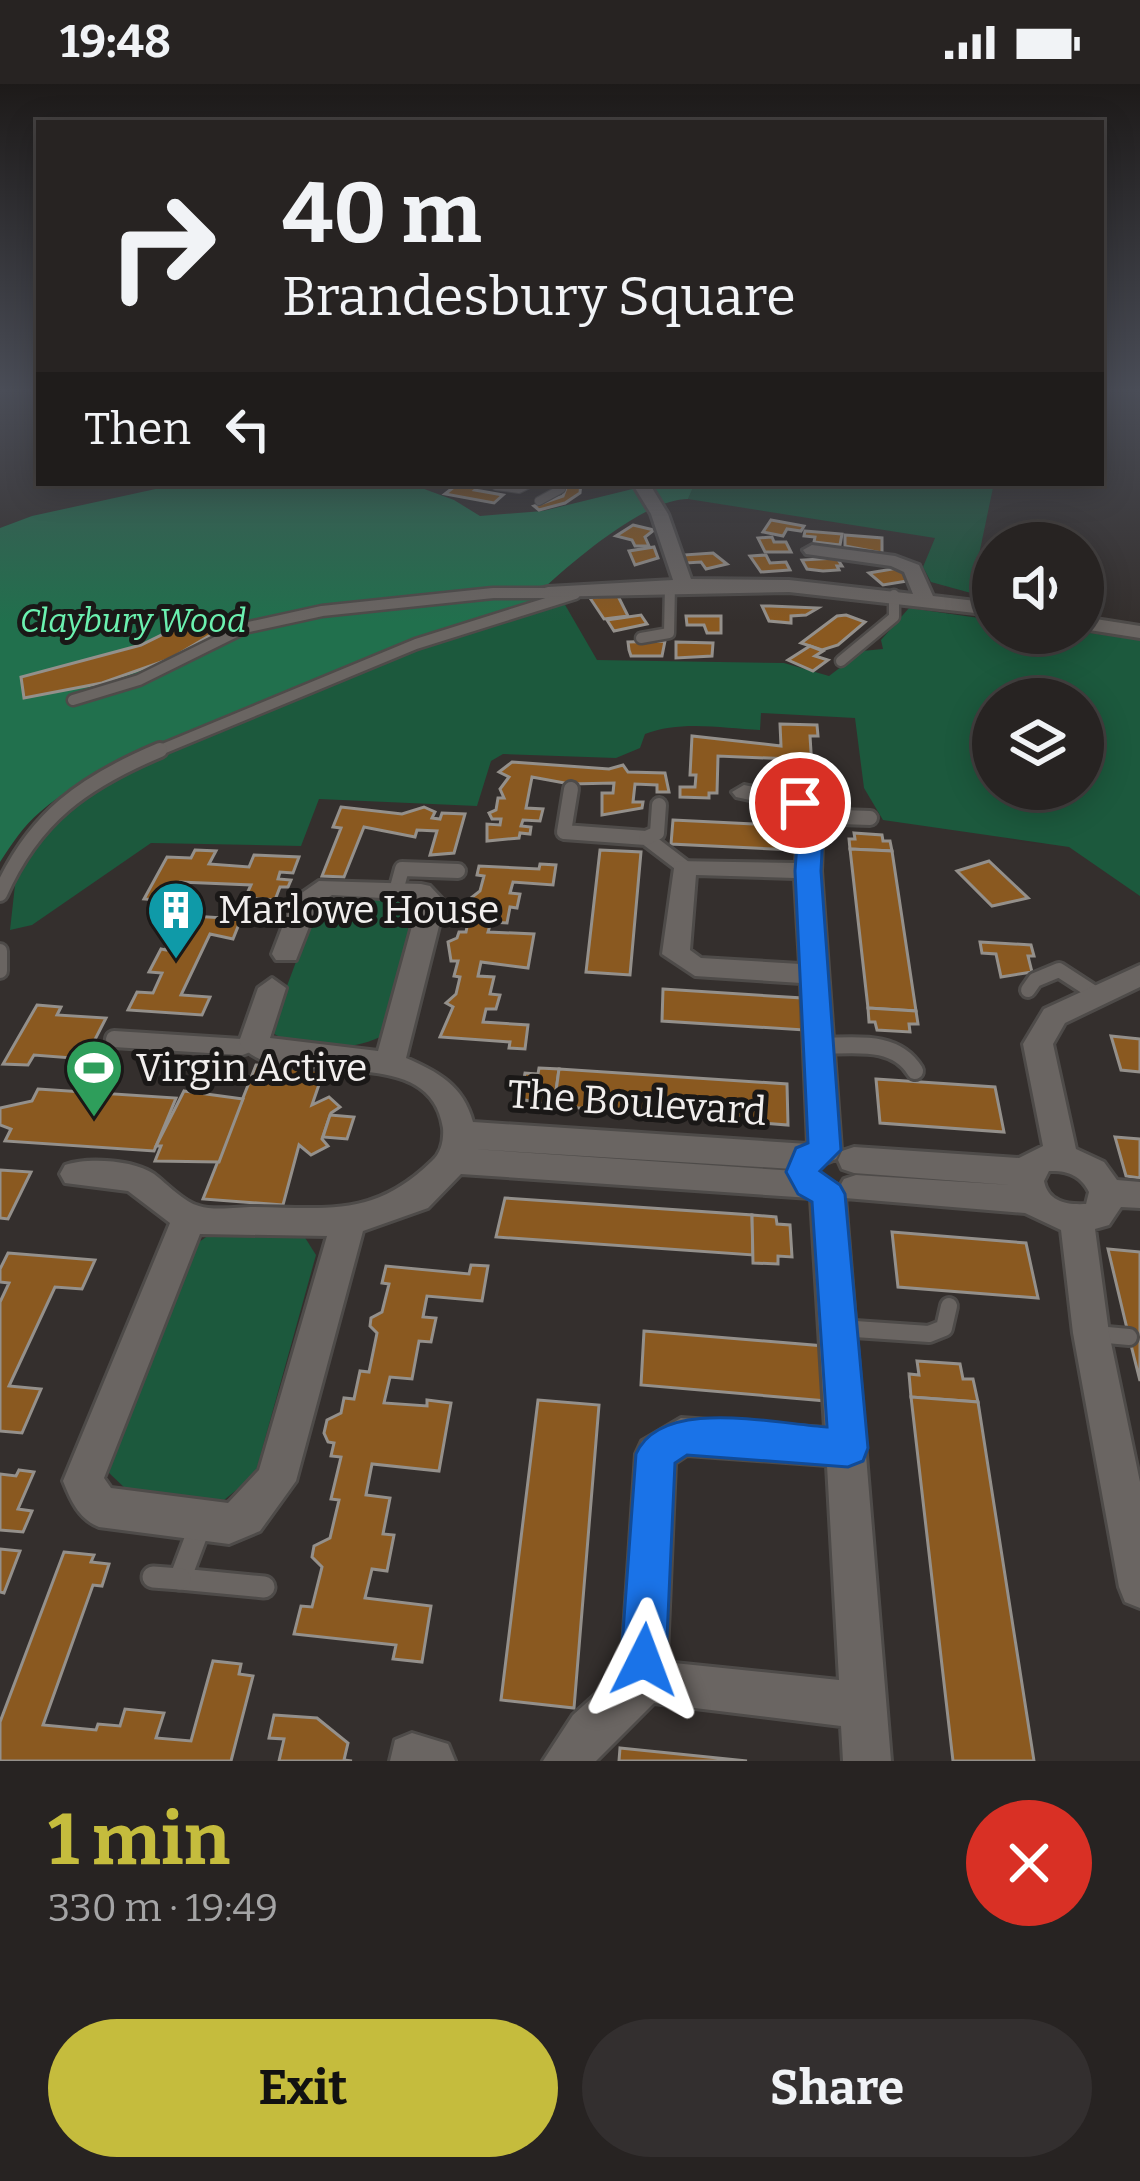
<!DOCTYPE html>
<html lang="en">
<head>
<meta charset="utf-8">
<style>
  body { margin:0; font-family:Bitter,serif; background:#332f2f; color:#f1f3f6; height:100vh; display:flex; flex-direction:column; font-size:45px; white-space:nowrap }
  * { box-sizing:border-box; margin:0 }
  p { font-size:39px; color:#a4a4a5 }
  .icon { flex:none; width:66px; height:66px; fill:none; stroke:currentColor; stroke-width:2; stroke-linecap:round; stroke-linejoin:round }
  .map { position:relative; height:1677px; overflow:hidden }
  .sheet { display:flex; flex-direction:column; background:#272322; flex:1 }
  .sheet>* { flex:none }
  .banner { position:absolute; left:36px; top:36px; width:1068px; height:366px; border-radius:0px; box-shadow:0 6px 30px #0003,0 0 0 3px #434040; background:#272322; color:#f1f3f6; overflow:hidden }
  .tools { position:absolute; left:972px; top:438px; display:grid; gap:24px }
  .tools a { display:grid; place-items:center; width:132px; height:132px; border-radius:50%; background:#272322; box-shadow:0 6px 30px #0003,0 0 0 3px #434040; font-size:60px }
  .pin { position:absolute; display:grid; place-items:center; width:102px; height:102px; color:#fff; margin:-51px; border:6px solid #fff; border-radius:50%; box-shadow:0 3px 12px #0007 }
  .me { position:absolute; width:132px; margin:-66px; rotate:3deg; stroke-linejoin:round; filter:drop-shadow(0 0 9px #0008) }
  .turn { display:flex; align-items:center; gap:42px; height:252px; padding:0 48px; font-size:54px }
  .turn .icon { width:156px; height:156px; stroke-width:2.5 }
  .turn b { display:block; font-size:84px; line-height:102px }
  .then { display:flex; align-items:center; height:114px; padding:0 48px; background:#0003; gap:24px; font-size:45px }
  .round { display:grid; place-items:center; flex:none; width:126px; height:126px; border-radius:63px; background:#332f2f }
  .summary { display:flex; align-items:center; justify-content:space-between; height:204px; padding:0 48px }
  h1 { font-size:72px; font-weight:700; line-height:90px; color:#c5bc3d }
  .primary-button { display:flex; gap:24px; margin-top:auto; padding:24px 48px }
  .primary-button a { flex:1; height:138px; border-radius:72px; background:#c5bc3d; color:#111; font-size:48px; font-weight:700; line-height:138px; text-align:center }
  .primary-button a+a { background:#332f2f; color:#f1f3f6 }
  .status { display:flex; justify-content:space-between; align-items:center; height:84px; padding:0 60px; background:#272322; direction:ltr }
  .status svg { height:33px; fill:currentColor }
  .map>svg:first-child { display:block }
  .green { fill:#1c593d; fill-rule:evenodd }
  .forest { fill:#21704d }
  .building { fill:#8a5920; stroke:#94908b; stroke-width:3 }
  .lines { fill:none; stroke-linecap:round; stroke-linejoin:round }
  .lane-far4-casing { stroke:#4e4b49; stroke-width:10 }
  .lane-far3-casing { stroke:#4e4b49; stroke-width:15 }
  .lane-far2-casing { stroke:#4e4b49; stroke-width:20 }
  .lane-far1-casing { stroke:#4e4b49; stroke-width:22 }
  .lane-casing { stroke:#4e4b49; stroke-width:27 }
  .street-casing { stroke:#4e4b49; stroke-width:6 }
  .lane-far4 { stroke:#6a6562; stroke-width:8 }
  .lane-far3 { stroke:#6a6562; stroke-width:10 }
  .lane-far2 { stroke:#6a6562; stroke-width:14 }
  .lane-far1 { stroke:#6a6562; stroke-width:16 }
  .lane { stroke:#6a6562; stroke-width:21 }
  .street { fill:#6a6562; fill-rule:evenodd }
  .route { fill:#1a73e8; stroke:#114b97; stroke-width:3 }
  .labels { text-anchor:middle; dominant-baseline:central; stroke-width:10; stroke-linejoin:round; paint-order:stroke }
  .far-park-label { font-size:33px; font-style:italic; fill:#6bf1b0; stroke:#1a1817 }
  .poi-label { font-size:39px; fill:#f1eeed; stroke:#1a1817; text-anchor:start }
  .street-label { font-size:39px; fill:#f1eeed; stroke:#1a1817 }
</style>
</head>
<body>
<div class="status"><b>19:48</b><svg viewBox="0 0 49 12"><path d="M0 12V9h3v3zM5 12V6h3v6zM10 12V3h3v9zM15 12V0h3v12zM26 1h20v11H26zM47 4h2v5h-2z"/></svg></div>
<div class="map">
<svg width="1140" height="1677" viewBox="0 0 1140 1677">
  <rect width="100%" height="100%" fill="#342f2d"/>
  <g class="green">
    <polygon points="695,399 994,399 971,509 931,498 923,483 935,454 688,415"/>
    <path d="M 564,519 L 597,576 L 784,579 L 829,592 L 862,567 L 883,565 L 881,556 L 909,524 L 993,536 L 993,549 L 1083,548 L 1140,556 L 1140,812 L 1069,763 L 883,736 L 864,704 L 855,634 L 761,629 L 760,646 C 723,644 680,636 645,650 L 640,664 L 616,674 L 503,670 L 491,677 L 477,722 L 319,715 L 301,762 L 151,759 L 32,841 L 10,846 L 15,801 L 24,773 L 76,716 L 136,683 L 326,602 L 506,532 ZM 993,615 L 1083,615 L 1083,705 L 993,705 Z"/>
    <path d="M 338,811 L 401,816 L 416,829 L 380,953 C 348,968 299,969 270,947 L 317,822 Z"/>
    <polygon points="216,1146 304,1152 316,1171 255,1391 224,1416 127,1406 107,1387 192,1163"/>
  </g>
  <path class="forest" d="M 183,399 L 408,399 L 454,416 L 480,432 L 543,427 L 657,399 L 695,399 L 688,415 C 646,415 577,474 545,503 L 555,512 C 433,543 317,594 202,644 C 147,668 86,688 40,728 C 23,742 12,760 0,778 L 0,444 L 32,432 Z"/>
  <g class="building">
    <polygon points="459,399 483,399 475,406 503,411 494,419 445,410"/>
    <polygon points="581,399 580,409 565,419 539,426 534,422 563,412 568,399"/>
    <polygon points="771,436 804,442 801,447 787,445 783,452 763,448"/>
    <polygon points="633,441 654,446 645,453 649,462 635,462 632,456 616,452"/>
    <polygon points="805,447 842,450 840,461 814,458 815,453 804,452"/>
    <polygon points="845,451 882,454 882,469 845,462"/>
    <polygon points="772,453 774,458 786,458 791,468 765,468 758,454"/>
    <polygon points="654,463 658,474 635,481 629,467"/>
    <polygon points="713,469 727,480 706,485 701,478 686,479 683,471"/>
    <polygon points="766,471 770,479 786,478 790,486 761,488 750,472"/>
    <polygon points="837,474 842,482 837,482 839,486 823,487 807,485 802,476"/>
    <polygon points="898,484 913,496 883,501 869,489"/>
    <polygon points="617,510 628,532 604,535 590,514"/>
    <polygon points="762,522 770,522 818,524 806,531 791,532 791,539 769,537"/>
    <polygon points="641,531 647,540 614,547 607,536"/>
    <polygon points="846,531 865,538 838,561 822,566 801,559 837,532"/>
    <polygon points="686,532 721,532 721,549 707,549 704,541 687,541"/>
    <polygon points="188,538 214,549 170,575 102,599 24,614 21,593 141,561"/>
    <polygon points="665,557 662,572 631,572 629,566 628,558"/>
    <polygon points="676,558 713,559 712,572 676,574"/>
    <polygon points="810,562 823,567 815,572 828,576 813,587 788,576"/>
    <polygon points="780,640 817,641 818,652 810,652 813,699 809,702 792,702 791,675 718,672 717,709 709,709 709,714 680,713 680,703 695,703 696,691 690,691 692,652 781,662"/>
    <polygon points="512,678 609,685 623,681 628,688 665,689 669,708 657,708 657,701 635,700 633,718 643,718 642,724 602,731 602,709 613,709 614,699 570,700 532,693 526,724 543,725 540,737 523,736 521,742 531,743 530,750 520,749 519,754 487,757 487,740 500,741 501,735 492,735 489,729 496,726 498,714 504,714 500,705 509,693 499,688"/>
    <polygon points="341,723 402,730 424,723 435,728 432,734 440,735 442,729 465,730 454,769 430,771 437,747 417,746 415,753 364,743 344,793 322,792 341,744 333,743"/>
    <polygon points="673,736 792,742 793,766 671,760"/>
    <polygon points="854,749 882,751 883,757 890,757 892,767 850,765 849,755 855,755"/>
    <polygon points="850,765 892,767 916,927 868,924"/>
    <polygon points="195,766 216,767 209,780 249,783 254,771 299,773 293,789 280,788 278,795 291,796 288,803 280,803 275,816 245,814 251,801 180,798 170,817 144,815 167,773 191,774"/>
    <polygon points="600,766 641,768 630,891 586,888"/>
    <polygon points="989,777 1028,814 992,822 957,787"/>
    <polygon points="540,780 556,781 553,801 513,798 510,809 520,810 517,824 510,823 507,839 491,838 488,848 534,850 528,884 481,878 478,892 494,893 490,910 500,911 496,925 486,925 483,938 528,941 525,965 509,964 510,958 440,953 453,923 446,919 456,910 460,893 454,892 458,877 451,877 448,858 457,854 459,848 466,848 469,833 475,834 479,818 471,814 480,807 484,792 477,791 479,782 539,785"/>
    <polygon points="176,831 241,835 233,855 210,850 181,911 210,913 202,931 128,926 137,908 153,909 162,889 149,888 161,865 166,866 167,855 177,856 181,848 168,847"/>
    <polygon points="980,858 1031,861 1034,872 1028,872 1032,888 1001,893 996,870 982,869"/>
    <polygon points="663,905 802,914 804,946 662,937"/>
    <polygon points="37,921 61,923 57,931 106,934 85,975 34,971 28,981 3,980"/>
    <polygon points="868,924 916,927 918,940 909,940 910,948 877,946 875,938 869,938"/>
    <polygon points="1111,952 1140,955 1140,988 1121,986"/>
    <polygon points="256,981 324,986 312,1021 329,1013 340,1023 331,1029 322,1055 328,1062 311,1071 299,1061 283,1121 203,1115"/>
    <polygon points="539,984 559,985 554,1022 520,1015 525,989 538,990"/>
    <polygon points="559,985 787,1000 788,1041 554,1022"/>
    <polygon points="876,995 995,1003 1004,1048 880,1039"/>
    <polygon points="38,1005 176,1014 154,1067 5,1057 11,1045 0,1041 0,1024 32,1017"/>
    <polygon points="184,1007 243,1015 219,1078 155,1077 161,1062 156,1062"/>
    <polygon points="330,1031 354,1033 347,1055 323,1053"/>
    <polygon points="1115,1053 1140,1055 1140,1094 1126,1092"/>
    <polygon points="0,1086 31,1088 8,1135 0,1134"/>
    <polygon points="505,1114 752,1131 753,1171 496,1153"/>
    <polygon points="752,1131 776,1133 777,1140 790,1141 792,1173 778,1172 778,1180 753,1179"/>
    <polygon points="892,1148 1026,1159 1038,1214 898,1203"/>
    <polygon points="1108,1165 1140,1168 1140,1297 1129,1253"/>
    <polygon points="8,1169 95,1176 82,1205 55,1203 9,1302 41,1305 22,1349 0,1347 0,1218 9,1199 0,1198 0,1185"/>
    <polygon points="471,1181 488,1182 482,1217 427,1212 423,1233 436,1234 431,1258 419,1257 412,1295 390,1293 384,1319 427,1322 427,1316 451,1319 439,1387 372,1380 366,1411 390,1414 383,1450 394,1451 387,1487 372,1485 365,1514 431,1522 422,1578 393,1575 396,1561 294,1550 301,1522 312,1523 322,1483 312,1473 314,1462 330,1454 339,1416 331,1415 341,1373 331,1372 334,1359 328,1358 324,1349 327,1336 341,1329 344,1314 354,1315 360,1287 369,1288 377,1249 370,1242 371,1234 382,1228 389,1200 382,1199 386,1182 469,1190"/>
    <polygon points="644,1247 824,1262 827,1317 641,1301"/>
    <polygon points="917,1277 960,1280 963,1295 973,1295 978,1318 911,1313 909,1290 919,1291"/>
    <polygon points="911,1313 978,1318 1034,1677 953,1677"/>
    <polygon points="538,1316 599,1321 574,1624 501,1616"/>
    <polygon points="19,1386 34,1388 18,1425 32,1427 23,1448 0,1446 0,1390 16,1392"/>
    <polygon points="0,1465 20,1467 4,1509 0,1508"/>
    <polygon points="64,1468 94,1471 91,1478 109,1480 102,1502 93,1501 43,1641 96,1646 98,1640 120,1642 125,1625 164,1629 156,1654 191,1657 213,1577 241,1580 239,1590 253,1592 231,1677 0,1677 0,1638"/>
    <polygon points="274,1631 317,1634 348,1659 344,1676 352,1677 279,1677 284,1655 269,1654"/>
    <polygon points="620,1664 747,1677 619,1677"/>
  </g>
  <g class="lines">
    <defs>
      <g id="lane-far4">
        <polyline points="496,402 519,405 531,399"/>
        <polyline points="539,417 561,405 558,399"/>
      </g>
      <g id="lane-far3">
        <polyline points="641,554 669,549 670,502"/>
        <polyline points="841,577 894,533 894,511"/>
        <polyline points="73,616 139,596 244,544 322,527 493,509 548,509"/>
        <polyline points="153,669 416,560 575,510"/>
      </g>
      <g id="lane-far2">
        <polyline points="571,705 564,748 646,754 684,783"/>
        <polyline points="811,732 870,734"/>
        <polyline points="646,754 657,749 659,721"/>
        <polyline points="396,807 402,785 458,787"/>
        <path d="M 0,810 C 34,733 84,698 160,666"/>
        <polyline points="0,867 0,887"/>
        <polyline points="1028,906 1035,896 1059,886 1096,910"/>
      </g>
      <g id="lane-far1">
        <polyline points="114,955 241,963 254,958"/>
        <path d="M 820,962 C 853,962 895,954 915,987"/>
        <polyline points="840,1244 929,1250 944,1244 949,1222"/>
        <polyline points="1096,1250 1129,1253"/>
      </g>
      <g id="lane">
        <polyline points="200,1442 180,1495 264,1503"/>
        <polyline points="153,1493 180,1495"/>
      </g>
      <g id="street">
        <polygon points="632,399 649,399 668,430 691,495 789,496 913,510 904,488 891,482 806,470 803,466 812,461 895,472 919,481 933,512 993,519 993,531 789,508 541,513 541,505 548,503 673,496 651,430"/>
        <polygon points="1083,533 1140,542 1140,554 1083,545"/>
        <path d="M 744,701 L 809,714 L 823,732 L 821,787 L 841,1066 L 836,1075 L 808,1086 L 473,1065 L 810,1088 L 840,1102 L 844,1095 L 856,1091 L 1011,1101 L 854,1089 L 842,1085 L 838,1076 L 842,1067 L 854,1063 L 1019,1074 L 1043,1062 L 1023,960 L 1044,925 L 1140,881 L 1140,903 L 1065,939 L 1053,960 L 1076,1065 L 1104,1078 L 1117,1096 L 1140,1098 L 1140,1124 L 1121,1123 L 1109,1141 L 1095,1145 L 1109,1249 L 1140,1398 L 1140,1524 L 1125,1518 L 1119,1503 L 1073,1249 L 1061,1146 L 1025,1129 L 845,1114 L 891,1677 L 843,1677 L 841,1642 L 654,1619 L 596,1677 L 543,1677 L 573,1631 L 625,1584 L 622,1577 L 636,1370 L 642,1357 L 681,1334 L 825,1344 L 811,1114 L 461,1090 L 428,1124 L 363,1147 L 296,1397 L 260,1447 L 229,1460 L 99,1443 C 79,1435 71,1417 63,1397 L 170,1139 L 128,1107 L 65,1099 L 60,1090 L 65,1081 C 88,1073 134,1076 154,1090 C 167,1100 184,1118 199,1122 C 214,1127 238,1123 254,1123 C 328,1124 375,1133 432,1077 C 441,1069 444,1056 443,1044 C 430,949 274,1014 239,958 L 258,904 L 272,894 L 286,904 L 270,954 L 378,967 L 418,820 L 414,816 L 332,811 L 318,820 L 296,876 L 276,876 L 272,870 L 293,815 L 319,797 L 421,800 L 430,802 L 445,818 L 406,974 C 438,988 463,1001 473,1038 L 808,1060 L 801,899 L 695,892 L 662,870 L 675,777 L 796,779 L 799,733 L 792,725 L 736,713 L 732,708 ZM 696,791 L 795,794 L 800,880 L 701,874 L 690,866 ZM 1049,1087 C 1066,1086 1081,1091 1089,1108 L 1086,1120 C 1067,1121 1048,1118 1044,1097 ZM 200,1150 L 327,1152 L 259,1386 L 228,1419 L 111,1404 L 104,1394 ZM 687,1371 L 827,1381 L 839,1596 L 674,1579 L 667,1570 L 675,1379 Z"/>
        <polygon points="412,1649 448,1660 455,1677 390,1677 395,1656"/>
      </g>
    </defs>
    <use href="#lane-far4" class="lane-far4-casing"/>
    <use href="#lane-far3" class="lane-far3-casing"/>
    <use href="#lane-far2" class="lane-far2-casing"/>
    <use href="#lane-far1" class="lane-far1-casing"/>
    <use href="#lane" class="lane-casing"/>
    <use href="#street" class="street-casing"/>
    <use href="#lane-far4" class="lane-far4"/>
    <use href="#lane-far3" class="lane-far3"/>
    <use href="#lane-far2" class="lane-far2"/>
    <use href="#lane-far1" class="lane-far1"/>
    <use href="#lane" class="lane"/>
    <use href="#street" class="street"/>
  </g>
  <linearGradient id="sky" x2="0" y2="1"><stop stop-color="#1d1a19"/><stop offset="0.57" stop-color="#4a4d57"/><stop offset="1" stop-color="#4a4d57" stop-opacity="0"/></linearGradient>
  <rect width="1140" height="538" fill="url(#sky)"/>
  <path class="route" d="M 800,711 L 809,714 L 824,731 L 821,787 L 841,1066 L 820,1087 L 840,1101 L 845,1110 L 868,1364 L 863,1377 L 848,1383 L 687,1371 L 675,1379 L 666,1576 L 660,1592 L 644,1599 L 628,1592 L 621,1576 L 636,1370 C 661,1312 775,1340 827,1343 L 812,1118 L 798,1110 L 786,1088 L 796,1064 L 808,1059 L 795,787 L 799,732 L 788,719 Z"/>
  <defs>
    <symbol id="building-pin" viewBox="-11 -11 22 30"><path d="M0 17L-7.5 6A9.5 9.5 0 1 1 7.5 6Z" fill="#0f9aa8" stroke="#1a1817"/><path d="M-4-6H4V6H1V3H-1V6H-4ZM-2.5-4.3h1.7v1.8h-1.7ZM.8-4.3h1.7v1.8H.8ZM-2.5-1h1.7V.8h-1.7ZM.8-1h1.7V.8H.8Z" fill="#fff"/></symbol>
    <symbol id="stadium-pin" viewBox="-11 -11 22 30"><path d="M0 17L-7.5 6A9.5 9.5 0 1 1 7.5 6Z" fill="#2e9e5b" stroke="#1a1817"/><path d="M0-5a6.5 5 0 1 0 0 10a6.5 5 0 1 0 0-10ZM-3.5-1.8h7v3.6h-7Z" fill="#fff"/></symbol>
  </defs>
  <g fill-rule="evenodd">
    <use href="#building-pin" x="143" y="793" width="66" height="90"/>
    <use href="#stadium-pin" x="61" y="951" width="66" height="90"/>
  </g>
  <g class="labels">
    <g class="far-park-label">
      <text x="133" y="537">Claybury Wood</text>
    </g>
    <g class="poi-label">
      <text x="218" y="826">Marlowe House</text>
      <text x="136" y="984">Virgin Active</text>
    </g>
    <g class="street-label">
      <text transform="translate(637 1019) rotate(4)">The Boulevard</text>
    </g>
  </g>
</svg>
<div class="tools">
<a><svg class="icon" aria-label="sound" viewBox="0 0 24 24"><path d="M4 9h4l5-4v14l-5-4H4zM17 9q2 3 0 6"/></svg></a>
<a><svg class="icon" aria-label="layers" viewBox="0 0 24 24"><path d="M12 4l9 5-9 5-9-5zM3 14l9 5 9-5"/></svg></a>
</div>
<div class="pin" style="left:800px;top:719px;background:#d93025"><svg class="icon" aria-label="arrive" viewBox="0 0 24 24"><path d="M6 21V4h12l-3 4 3 4H6"/></svg></div>
<svg class="me" style="left:644px;top:1576px" viewBox="-20 -20 40 40"><path d="M0-17L14 15 0 8-14 15z" fill="#1a73e8" stroke="#fff" stroke-width="4"/></svg>
<div class="banner">
<div class="turn"><svg class="icon" aria-label="right" viewBox="0 0 24 24"><path d="M7 20v-9h11M14 6l5 5-5 5"/></svg><div><b>40 m</b>Brandesbury Square</div></div>
<div class="then">Then<svg class="icon" aria-label="left" viewBox="0 0 24 24"><path d="M17 20v-9H6M10 6l-5 5 5 5"/></svg></div>
</div>
</div>
<section class="sheet">
<div class="summary"><div><h1>1 min</h1><p>330 m · 19:49</p></div><a class="round" style="background:#d93025;color:#fff"><svg class="icon" aria-label="close" viewBox="0 0 24 24"><path d="M6 6l12 12M18 6L6 18"/></svg></a></div>
<div class="primary-button"><a>Exit</a><a>Share</a></div>
</section>
</body>
</html>
